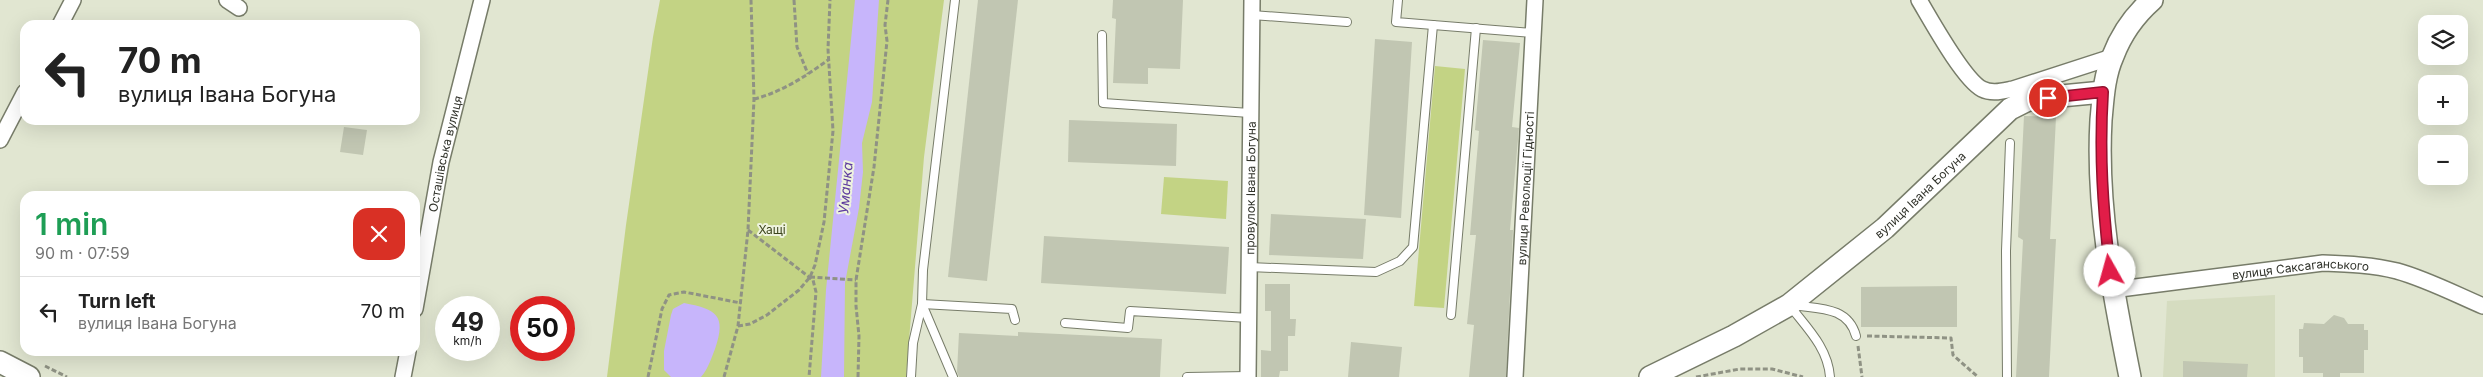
<!DOCTYPE html>
<html lang="en">
<head>
<meta charset="utf-8">
<style>
  body { margin:0; font-family:Inter,sans-serif; background:#f2f2f2; color:#222; height:100vh; display:flex; flex-direction:column; font-size:19px; white-space:nowrap }
  * { box-sizing:border-box; margin:0 }
  p { font-size:16px; color:#767676 }
  .icon { flex:none; width:28px; height:28px; fill:none; stroke:currentColor; stroke-width:2; stroke-linecap:round; stroke-linejoin:round }
  .map { position:relative; flex:1; overflow:hidden }
  .sheet { position:absolute; left:20px; top:191px; width:400px; height:165px; display:flex; flex-direction:column; background:#fff; border-radius:15px; box-shadow:0 5px 20px #0002 }
  .sheet>* { flex:none }
  .top-card { position:absolute; left:20px; top:20px; width:400px; height:105px; border-radius:15px; box-shadow:0 5px 20px #0002; background:#fff; color:#222; overflow:hidden }
  .tools { position:absolute; left:2418px; top:15px; display:grid; gap:10px }
  .tools a { display:grid; place-items:center; width:50px; height:50px; border-radius:10px; background:#fff; box-shadow:0 5px 20px #0002; font-size:25px }
  .speed { position:absolute; left:435px; top:296px; display:flex; gap:10px; font-size:25px; font-weight:700; text-align:center }
  .speed>* { display:grid; place-content:center; width:65px; height:65px; border-radius:50%; background:#fff; box-shadow:0 5px 20px #0002; line-height:1 }
  .speed small { font-size:12px; font-weight:400 }
  .speed .limit { border:8px solid #d22; background:#fff; color:#111 }
  .pin { position:absolute; display:grid; place-items:center; width:42px; height:42px; color:#fff; margin:-21px; border:2px solid #fff; border-radius:50%; box-shadow:0 1px 5px #0007 }
  .me { position:absolute; width:55px; margin:-28px; rotate:353deg; stroke-linejoin:round; filter:drop-shadow(0 0 4px #0008) }
  .turn { display:flex; align-items:center; gap:18px; height:105px; padding:0 15px; font-size:22px }
  .turn .icon { width:65px; height:65px; stroke-width:2.5 }
  .turn b { display:block; font-size:35px; line-height:42px }
  .round { display:grid; place-items:center; flex:none; width:52px; height:52px; border-radius:15px; background:#f2f2f2 }
  .overview { display:flex; align-items:center; justify-content:space-between; height:85px; padding:0 15px }
  h1 { font-size:30px; font-weight:600; line-height:38px; color:#1e9e55 }
  ul { padding:0; list-style:none }
  li { display:flex; align-items:center; gap:15px; height:70px; padding:0 15px; border-top:1px solid #e0e0e0 }
  li div { flex:1 }
  li b { display:block; font-size:19px }
  li em { font-style:normal }
  .map>svg:first-child { display:block }
  .built { fill:#d5dcc0 }
  .green { fill:#c3d384 }
  .water { fill:#c7b5fb }
  .building { fill:#c1c6b2 }
  .lines { fill:none; stroke-linecap:round; stroke-linejoin:round }
  .lane-casing { stroke:#777c69; stroke-width:10 }
  .street-casing { stroke:#777c69; stroke-width:18 }
  .secondary-casing { stroke:#777c69; stroke-width:24 }
  .path { stroke:#8f9284; stroke-width:3; stroke-dasharray:5 2.5; stroke-linecap:butt }
  .lane { stroke:#fff; stroke-width:8 }
  .street { stroke:#fff; stroke-width:15 }
  .secondary { stroke:#fff; stroke-width:21 }
  .route-casing { stroke:#92132f; stroke-width:12 }
  .route { stroke:#e11d48; stroke-width:9 }
  .labels { text-anchor:middle; dominant-baseline:central; stroke-width:4; stroke-linejoin:round; paint-order:stroke }
  .street-label { font-size:12px; fill:#31332b; stroke:#eef3de }
  .park-label { font-size:12px; fill:#3b431b; stroke:#eef3de }
  .water-label { font-size:14px; font-style:italic; fill:#5e3c9e; stroke:#eef3de }
</style>
</head>
<body>
<div class="map">
<svg width="2483" height="377" viewBox="0 0 2483 377">
  <rect width="100%" height="100%" fill="#e1e6d1"/>
  <polygon class="built" points="2275,295 2275,377 2163,377 2167,301"/>
  <g class="green">
    <polygon points="660,0 944,0 924,157 906,377 607,377 626,225 653,37"/>
    <polygon points="1435,66 1465,69 1444,308 1414,306"/>
    <polygon points="1164,177 1228,181 1226,219 1161,214"/>
  </g>
  <g class="water">
    <polygon points="855,0 879,0 872,102 862,143 863,172 859,208 845,283 844,377 821,377 826,290"/>
    <path d="M 684,303 C 716,309 727,315 715,349 C 711,359 708,369 701,377 L 671,377 L 664,370 L 664,351 L 671,315 L 673,309 Z"/>
  </g>
  <g class="building">
    <polygon points="978,0 1018,0 987,281 948,277"/>
    <polygon points="1113,0 1183,0 1180,69 1148,68 1148,84 1113,83 1116,19 1112,18"/>
    <polygon points="1375,39 1412,42 1401,218 1364,215"/>
    <polygon points="1483,40 1520,43 1512,127 1519,128 1510,230 1513,230 1506,377 1469,377 1474,325 1467,324 1476,235 1470,235 1479,131 1475,130"/>
    <polygon points="2024,116 2056,117 2050,239 2056,239 2049,377 2016,377 2023,240 2018,237"/>
    <polygon points="1069,120 1177,124 1176,166 1068,162"/>
    <polygon points="344,127 367,130 363,155 340,152"/>
    <polygon points="1271,214 1366,219 1363,259 1269,255"/>
    <polygon points="1044,236 1229,247 1226,294 1041,283"/>
    <polygon points="1265,284 1290,284 1290,319 1296,319 1295,336 1288,336 1288,371 1280,371 1279,377 1261,377 1261,350 1271,351 1271,311 1265,311"/>
    <polygon points="1957,286 1957,327 1861,327 1861,287"/>
    <polygon points="2334,315 2344,318 2348,324 2364,324 2364,330 2368,330 2368,350 2364,350 2364,373 2340,373 2340,377 2323,377 2323,373 2303,373 2303,357 2299,357 2299,329 2303,329 2304,323 2324,324"/>
    <polygon points="1018,332 1162,339 1160,377 959,377 957,372 959,333 1018,336"/>
    <polygon points="1351,342 1402,347 1399,377 1348,377"/>
    <polygon points="2183,361 2248,364 2247,377 2183,377"/>
  </g>
  <g class="lines">
    <defs>
      <g id="lane">
        <polyline points="1398,0 1396,22 1533,33"/>
        <polyline points="1252,15 1347,22"/>
        <polyline points="1102,35 1103,103 1250,113"/>
        <polyline points="1249,267 1376,272 1400,261 1413,247 1433,25"/>
        <path d="M 1793,305 C 1818,309 1848,306 1856,336"/>
        <path d="M 1790,306 C 1807,328 1828,348 1830,377"/>
        <polyline points="1451,315 1476,28"/>
        <polyline points="1065,323 1128,328 1130,311 1249,318"/>
        <polyline points="911,377 913,343 922,304 1012,309 1015,320"/>
        <polyline points="953,377 922,304 923,270 955,0"/>
        <polyline points="1187,377 1248,376"/>
        <polyline points="2007,377 2006,251 2010,143"/>
      </g>
      <g id="street">
        <polyline points="227,0 239,8"/>
        <path d="M 1919,0 C 1931,20 1963,79 1982,89 C 1992,94 2002,91 2013,89 L 2112,57"/>
        <polyline points="60,25 73,0"/>
        <polyline points="0,140 25,92"/>
        <path id="s1" d="M 2112,290 L 2323,263 C 2348,264 2373,265 2397,271 C 2426,279 2455,294 2483,306"/>
        <path id="s2" d="M 415,309 L 441,162 L 482,0"/>
        <polyline points="403,377 408,351"/>
        <path id="s3" d="M 1248,377 L 1252,0"/>
        <path id="s4" d="M 1515,377 L 1535,0"/>
      </g>
      <g id="secondary">
        <polyline points="0,362 29,377"/>
        <path id="s5" d="M 1650,377 L 1734,336 L 1789,305 L 1885,228 L 2010,109 L 2030,99 L 2103,92"/>
        <path d="M 2130,377 C 2113,292 2096,207 2101,120 C 2103,99 2104,76 2113,56 C 2121,35 2135,15 2152,0"/>
      </g>
    </defs>
    <use href="#lane" class="lane-casing"/>
    <use href="#street" class="street-casing"/>
    <use href="#secondary" class="secondary-casing"/>
    <g class="path">
      <polyline points="794,0 797,47 808,74"/>
      <path d="M 754,99 C 782,92 806,76 828,60"/>
      <polyline points="748,230 813,280 816,292 809,377"/>
      <polyline points="810,277 856,280"/>
      <polyline points="738,326 750,324 767,315 799,290 810,277 815,265 824,222 833,131 828,49 830,0"/>
      <polyline points="1867,336 1951,338 1953,355 1978,377"/>
      <polyline points="1858,346 1862,377"/>
      <polyline points="45,366 67,377"/>
      <polyline points="648,377 662,309 669,295 684,292 741,303"/>
      <polyline points="724,377 738,326 748,230 754,99 751,0"/>
      <polyline points="858,377 859,336 856,306 856,280 874,167 887,41 885,25 888,0"/>
      <polyline points="1696,377 1740,369 1772,369 1803,377"/>
    </g>
    <use href="#lane" class="lane"/>
    <use href="#street" class="street"/>
    <use href="#secondary" class="secondary"/>
  </g>
  <g class="lines">
    <defs>
      <path id="route" d="M 2048,98 L 2103,92 C 2099,155 2103,208 2110,271"/>
    </defs>
    <use href="#route" class="route-casing"/>
    <use href="#route" class="route"/>
  </g>
  <g class="labels">
    <g class="street-label">
      <text stroke="none"><textPath href="#s2" startOffset="158">Осташівська вулиця</textPath></text>
      <text stroke="none"><textPath href="#s3" startOffset="189">провулок Івана Богуна</textPath></text>
      <text stroke="none"><textPath href="#s4" startOffset="189">вулиця Революції Гідності</textPath></text>
      <text stroke="none"><textPath href="#s5" startOffset="328">вулиця Івана Богуна</textPath></text>
      <text stroke="none"><textPath href="#s1" startOffset="190">вулиця Саксаганського</textPath></text>
    </g>
    <g class="park-label">
      <text x="772" y="229">Хащі</text>
    </g>
    <g class="water-label">
      <text transform="translate(845 188) rotate(-85)">Уманка</text>
    </g>
  </g>
</svg>
<div class="tools">
<a><svg class="icon" aria-label="layers" viewBox="0 0 24 24"><path d="M12 4l9 5-9 5-9-5zM3 14l9 5 9-5"/></svg></a>
<a>+</a>
<a>−</a>
</div>
<div class="speed"><div>49<small>km/h</small></div><div class="limit">50</div></div>
<div class="pin" style="left:2048px;top:98px;background:#d93025"><svg class="icon" aria-label="arrive" viewBox="0 0 24 24"><path d="M6 21V4h12l-3 4 3 4H6"/></svg></div>
<svg class="me" style="left:2110px;top:271px" viewBox="-20 -20 40 40"><circle r="19" fill="#fff"/><path d="M0-13L10 11 0 6-10 11z" fill="#e11d48"/></svg>
<div class="top-card">
<div class="turn"><svg class="icon" aria-label="left" viewBox="0 0 24 24"><path d="M17 20v-9H6M10 6l-5 5 5 5"/></svg><div><b>70 m</b>вулиця Івана Богуна</div></div>
</div>
<section class="sheet">
<div class="overview"><div><h1>1 min</h1><p>90 m · 07:59</p></div><a class="round" style="background:#d93025;color:#fff"><svg class="icon" aria-label="close" viewBox="0 0 24 24"><path d="M6 6l12 12M18 6L6 18"/></svg></a></div>
<ul>
<li><svg class="icon" aria-label="left" viewBox="0 0 24 24"><path d="M17 20v-9H6M10 6l-5 5 5 5"/></svg><div><b>Turn left</b><p>вулиця Івана Богуна</p></div><em>70 m</em></li>
</ul>
</section>
</div>
</body>
</html>
